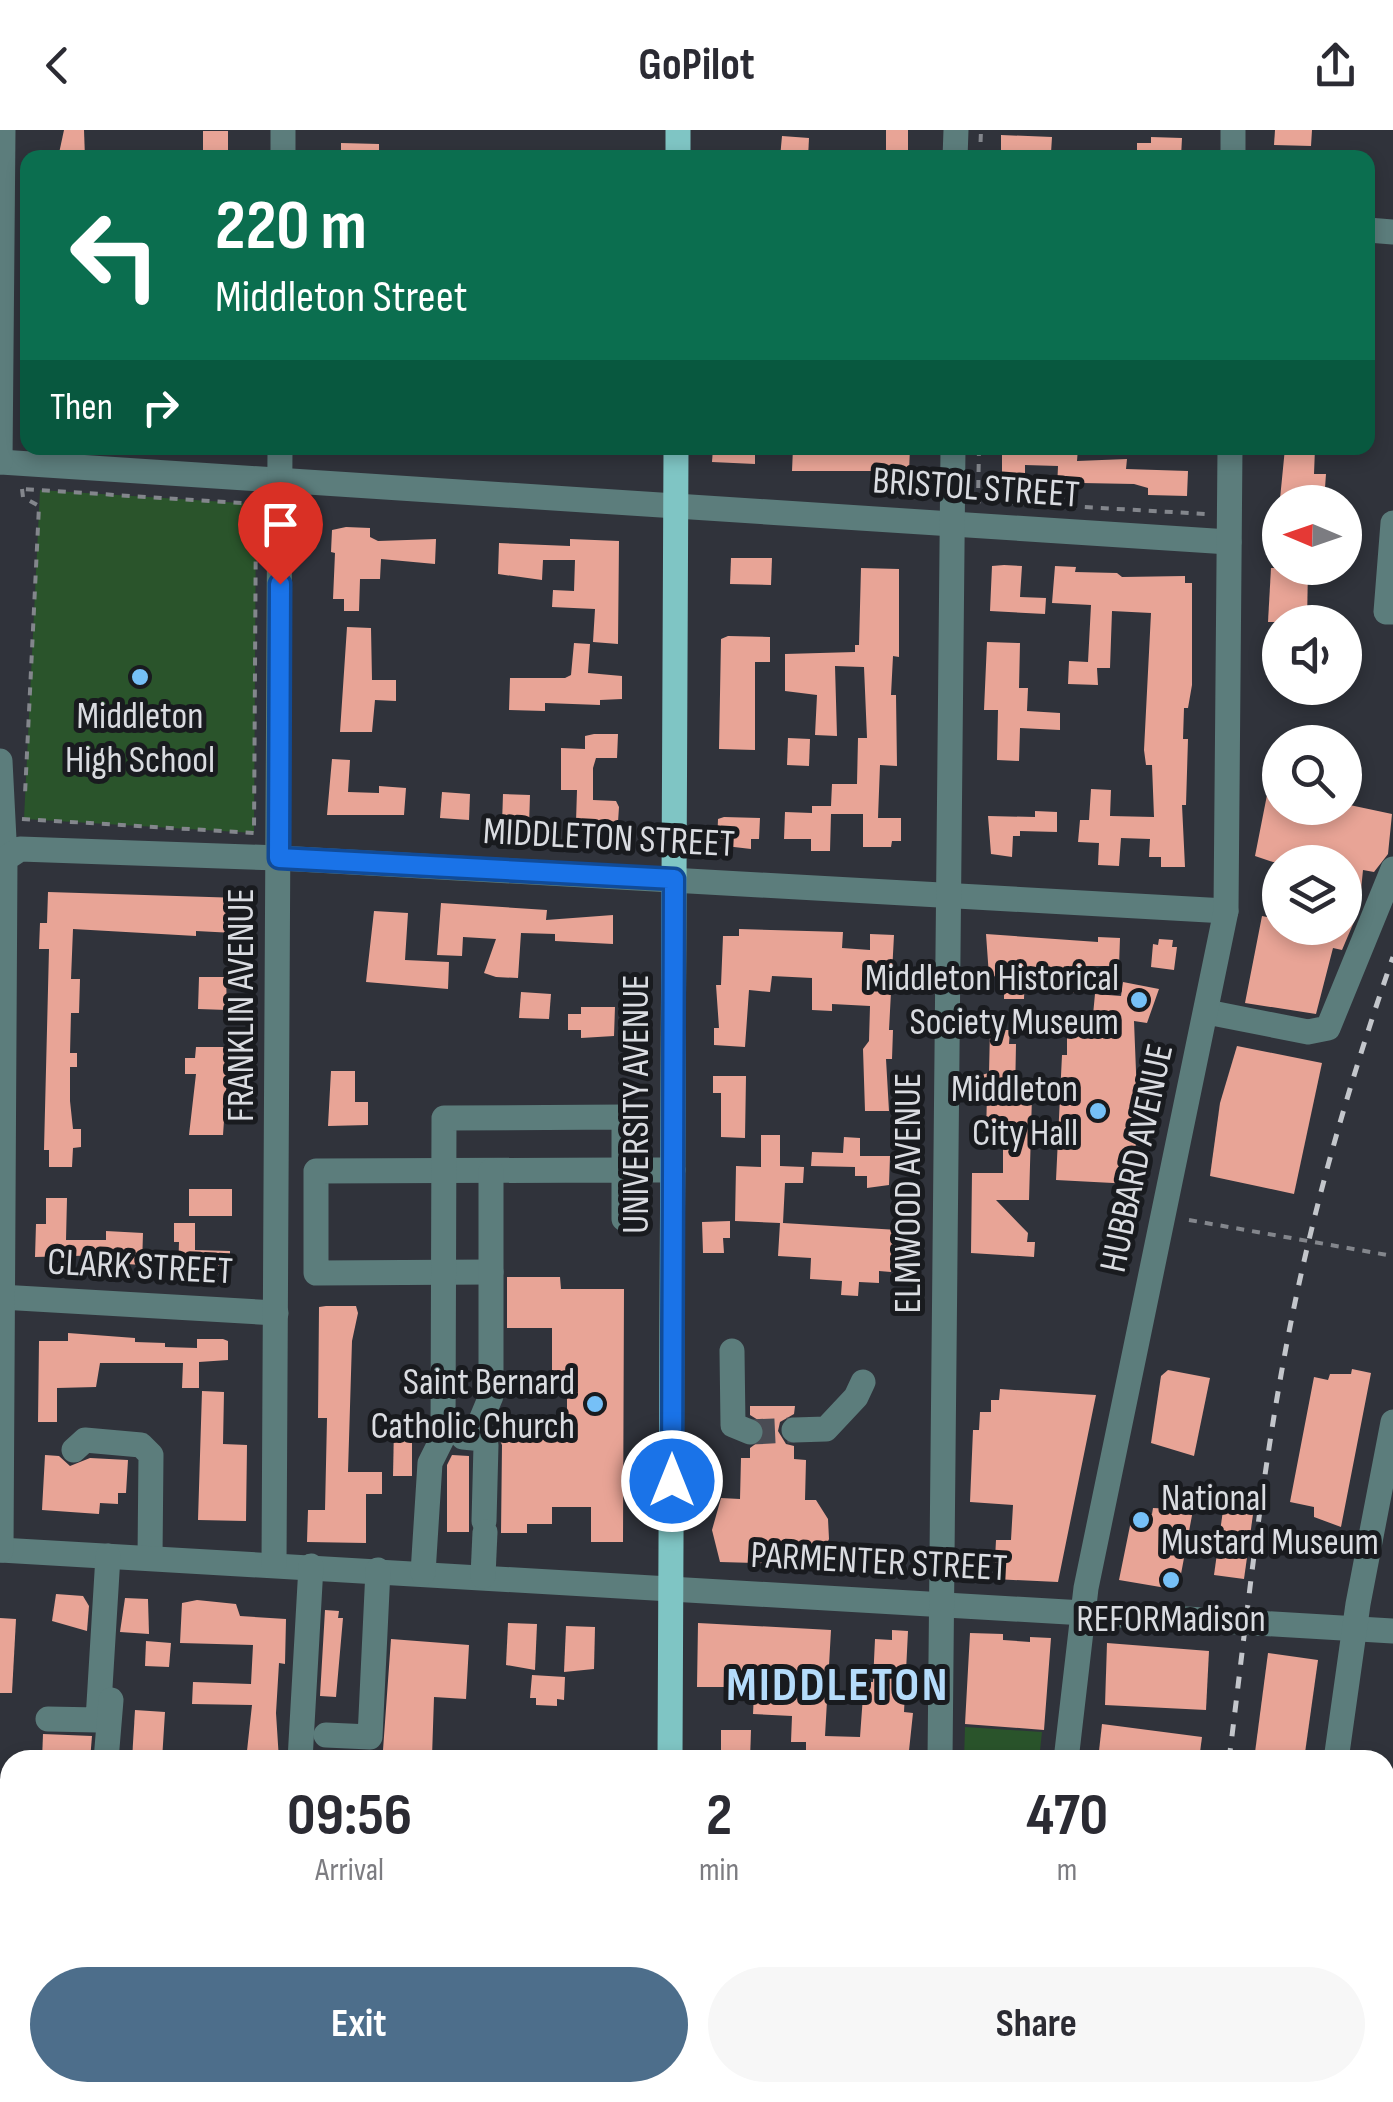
<!DOCTYPE html>
<html lang="en">
<head>
<meta charset="utf-8">
<style>
  body { margin:0; font-family:"Sofia Sans Condensed",sans-serif; background:#f7f7f7; color:#2b2b33; height:100vh; display:flex; flex-direction:column; font-size:38px; white-space:nowrap }
  * { box-sizing:border-box; margin:0 }
  p { font-size:32px; color:#7c7c81 }
  .icon { flex:none; width:55px; height:55px; fill:none; stroke:currentColor; stroke-width:2; stroke-linecap:round; stroke-linejoin:round }
  .map { position:relative; flex:1; overflow:hidden }
  .panel { position:absolute; left:0px; top:1620px; width:1395px; height:352px; display:flex; flex-direction:column; background:#fff; border-radius:30px 30px 0 0; box-shadow:0 5px 15px #0003 }
  .panel>* { flex:none }
  .banner { position:absolute; left:20px; top:20px; width:1355px; height:305px; border-radius:20px; box-shadow:0 5px 15px #0003; background:#0b6e4f; color:#fff; overflow:hidden }
  .needle { width:65px; rotate:272deg }
  .fabs { position:absolute; left:1262px; top:355px; display:grid; gap:20px }
  .fabs a { display:grid; place-items:center; width:100px; height:100px; border-radius:50%; background:#fff; box-shadow:0 5px 15px #0003; font-size:50px }
  .pin { position:absolute; display:grid; place-items:center; width:85px; height:85px; color:#fff; margin:-102px -42px; border-radius:50% 50% 50% 0; rotate:-45deg; box-shadow:0 0 10px #0007 }
  .pin .icon { rotate:45deg }
  .me { position:absolute; width:110px; margin:-55px; rotate:0deg; stroke-linejoin:round; filter:drop-shadow(0 0 8px #0008) }
  .turn { display:flex; align-items:center; gap:35px; height:210px; padding:0 30px; font-size:45px }
  .turn .icon { width:130px; height:130px; stroke-width:2.5 }
  .turn b { display:block; font-size:70px; line-height:85px }
  .then { display:flex; align-items:center; height:95px; padding:0 30px; background:#0003; gap:20px; font-size:38px }
  .eta { display:flex; justify-content:space-evenly; align-items:center; height:170px; text-align:center }
  .eta b { font-size:60px; font-weight:700; line-height:70px }
  .action { display:flex; gap:20px; margin-top:auto; padding:20px 30px }
  .action a { flex:1; height:115px; border-radius:60px; background:#4d6e8b; color:#fff; font-size:40px; font-weight:700; line-height:115px; text-align:center }
  .action a+a { background:#f7f7f7; color:#2b2b33 }
  header { display:flex; justify-content:space-between; align-items:center; height:130px; padding:0 30px; background:#fff; font-size:45px; font-weight:700 }
  .map>svg:first-child { display:block }
  .green { fill:#2a542b }
  .building { fill:#e8a496 }
  .lines { fill:none; stroke-linecap:round; stroke-linejoin:round }
  .minor-tunnel { stroke:#4a4c54; stroke-width:25; stroke-dasharray:25 12; stroke-linecap:butt }
  .path { stroke:#83868c; stroke-width:4; stroke-dasharray:8 8; stroke-linecap:butt }
  .minor { stroke:#5c7d7c; stroke-width:25 }
  .major { stroke:#7fc5c4; stroke-width:25 }
  .highway { stroke:#8ce2e0; stroke-width:30 }
  .rail { stroke:#c3c6cb; stroke-width:5; stroke-dasharray:12 12; stroke-linecap:butt }
  .route-casing { stroke:#114b97; stroke-width:25 }
  .route { stroke:#1a73e8; stroke-width:18 }
  .poi-dot { fill:#76c0f7; stroke:#191b1f; stroke-width:4 }
  .labels { text-anchor:middle; dominant-baseline:central; stroke-width:10; stroke-linejoin:round; paint-order:stroke }
  .street-label { font-size:38px; fill:#dadce1; stroke:#191b1f }
  .poi-label { font-size:38px; fill:#dadce1; stroke:#191b1f; text-anchor:end }
  .district-label { font-size:48px; font-weight:bold; letter-spacing:2.5px; fill:#b5dcfb; stroke:#191b1f }
</style>
</head>
<body>
<header><svg class="icon" aria-label="back" viewBox="0 0 24 24"><path d="M15 5l-7 7 7 7"/></svg>GoPilot<svg class="icon" aria-label="share" viewBox="0 0 24 24"><path d="M12 15V3M7 8l5-5 5 5M5 13v7h14v-7"/></svg></header>
<div class="map">
<svg width="1393" height="1972" viewBox="0 0 1393 1972">
  <rect width="100%" height="100%" fill="#30333b"/>
  <g class="green">
    <polygon points="40,360 256,374 254,703 24,689"/>
    <polygon points="965,1597 1042,1602 1039,1630 964,1630"/>
  </g>
  <g class="building">
    <polygon points="64,0 84,0 85,28 58,28"/>
    <rect x="886" y="0" width="22" height="28"/>
    <polygon points="1275,0 1312,0 1311,16 1274,15"/>
    <rect x="203" y="1" width="25" height="27"/>
    <polygon points="1001,5 1052,7 1051,23 1001,28"/>
    <polygon points="782,6 809,8 808,28 780,28"/>
    <polygon points="1151,7 1182,8 1181,27 1137,28 1137,13 1151,13"/>
    <polygon points="341,13 379,14 379,28 341,28"/>
    <polygon points="713,318 755,318 755,334 712,332"/>
    <polygon points="793,318 856,318 856,322 886,323 887,318 910,318 909,342 905,342 904,348 879,347 879,341 792,341"/>
    <polygon points="1002,318 1078,318 1077,331 1127,329 1126,339 1188,341 1187,366 1148,365 1148,358 1134,354 1082,353 1057,359 1058,336 1025,335 1025,358 1002,357"/>
    <polygon points="1285,318 1315,318 1314,344 1326,344 1324,372 1280,369"/>
    <polygon points="346,397 370,398 370,407 378,411 436,409 435,434 381,429 380,449 360,449 359,481 344,481 344,469 333,469 335,423 331,422 332,400"/>
    <polygon points="570,409 619,411 618,514 593,512 595,479 552,477 553,460 574,461 575,430 543,430 542,450 498,444 499,413 570,416"/>
    <polygon points="731,428 772,428 771,455 730,454"/>
    <polygon points="1004,435 1022,436 1020,467 1046,468 1045,484 990,481 992,436"/>
    <polygon points="1055,436 1076,437 1075,442 1117,443 1122,447 1185,446 1185,453 1192,453 1192,555 1188,578 1184,578 1183,609 1188,609 1186,675 1182,675 1185,737 1161,737 1161,727 1149,727 1150,709 1121,708 1119,736 1098,735 1099,713 1078,712 1080,690 1089,690 1091,659 1111,660 1110,686 1154,687 1152,635 1146,635 1144,620 1151,483 1112,481 1110,538 1097,538 1098,555 1068,554 1069,531 1088,532 1091,475 1052,473"/>
    <polygon points="861,438 899,439 899,527 893,526 891,565 896,565 897,636 880,635 878,688 901,688 901,711 892,711 891,717 863,717 863,684 831,684 830,721 811,721 811,709 784,709 785,682 812,683 812,676 831,676 832,654 857,654 858,608 867,608 864,537 835,536 837,606 815,605 817,565 785,561 785,524 855,522 855,515 859,515"/>
    <polygon points="1271,438 1308,438 1307,492 1268,492"/>
    <polygon points="347,497 371,498 372,550 396,550 396,571 375,570 372,602 340,602"/>
    <polygon points="728,506 770,507 770,532 755,532 755,620 719,619 721,509"/>
    <polygon points="987,512 1020,513 1019,558 1028,558 1027,581 1060,583 1060,600 1020,598 1019,631 997,630 998,580 984,580"/>
    <polygon points="574,513 590,514 588,543 622,546 622,569 600,570 600,575 545,573 545,581 509,580 510,548 565,548 571,545"/>
    <polygon points="594,604 618,604 617,628 596,628 593,638 593,670 616,671 619,677 618,692 605,691 604,696 576,692 577,660 561,660 561,618 585,619 585,606"/>
    <polygon points="788,608 810,609 809,636 787,635"/>
    <polygon points="332,629 350,630 348,662 379,663 379,656 406,658 404,685 327,685"/>
    <polygon points="442,662 470,664 469,690 440,688"/>
    <polygon points="503,664 530,665 529,695 502,694"/>
    <polygon points="1267,665 1280,668 1280,678 1345,674 1392,684 1388,724 1374,742 1363,740 1359,780 1342,820 1333,818 1316,884 1245,873 1262,786 1267,787 1273,757 1280,758 1280,798 1345,798 1345,732 1273,732 1255,726"/>
    <polygon points="1035,681 1057,682 1057,702 1020,701 1020,706 1013,706 1012,727 991,724 988,686 1035,687"/>
    <polygon points="724,687 760,688 759,709 751,709 751,719 717,715 718,689"/>
    <polygon points="48,762 241,768 241,801 234,803 196,801 196,806 73,799 71,849 80,849 79,883 71,883 70,923 77,923 77,937 70,937 70,971 73,999 81,999 81,1017 73,1018 72,1037 49,1037 49,1020 44,1020 49,819 39,819 40,793 47,793"/>
    <polygon points="441,773 547,780 546,790 613,785 613,814 555,811 555,804 521,803 518,848 496,847 484,843 496,809 463,807 462,826 437,825"/>
    <polygon points="374,781 408,783 405,830 449,832 448,859 366,852"/>
    <polygon points="739,799 843,802 842,818 870,820 870,804 894,805 889,900 893,900 892,929 886,929 889,981 865,981 863,919 869,911 870,876 832,874 832,881 812,880 812,848 772,846 770,862 749,860 745,917 714,915 714,898 719,898 716,855 721,855 723,806 739,806"/>
    <polygon points="986,804 1098,812 1098,807 1120,808 1119,836 1082,836 1081,863 1058,862 1059,842 1025,841 1024,869 1004,869 1004,847 989,846"/>
    <polygon points="1159,809 1173,810 1172,817 1177,817 1174,840 1151,837 1153,814 1158,815"/>
    <polygon points="199,847 226,847 227,880 198,879"/>
    <polygon points="1123,852 1159,859 1147,893 1134,891 1138,992 1132,1054 1056,1050 1062,925 1067,925 1067,905 1091,906 1095,864 1121,866"/>
    <polygon points="521,862 551,864 549,889 519,888"/>
    <polygon points="581,877 615,877 614,906 581,908 581,900 568,900 568,884 581,884"/>
    <polygon points="990,900 1010,900 1009,914 1016,914 1015,966 1032,966 1029,1070 996,1070 1028,1103 1027,1112 1035,1112 1034,1127 971,1123 972,1043 1003,1043 1003,1006 986,1003 987,965 980,965 981,945 989,943"/>
    <polygon points="1237,916 1322,933 1294,1064 1210,1046 1220,973"/>
    <polygon points="196,917 229,917 223,1005 189,1005 196,944 185,944 185,928 195,928"/>
    <polygon points="331,941 355,941 355,972 368,972 368,995 328,996"/>
    <polygon points="713,946 746,946 745,1008 721,1007 721,963 713,963"/>
    <polygon points="761,1005 780,1005 780,1036 804,1037 803,1053 785,1053 783,1093 898,1100 891,1142 879,1141 879,1153 859,1152 858,1166 841,1165 842,1151 810,1149 811,1128 778,1126 780,1093 735,1091 736,1036 761,1037"/>
    <polygon points="844,1007 860,1008 860,1026 890,1026 889,1055 867,1058 867,1046 855,1046 855,1037 811,1036 812,1022 843,1023"/>
    <rect x="189" y="1059" width="43" height="27"/>
    <polygon points="46,1068 67,1068 66,1110 106,1110 106,1101 143,1103 142,1135 110,1133 111,1125 35,1127 36,1094 46,1094"/>
    <polygon points="730,1091 730,1108 723,1108 724,1123 703,1123 702,1092"/>
    <polygon points="174,1093 195,1093 195,1120 230,1121 230,1143 178,1146 179,1112 174,1112"/>
    <polygon points="507,1147 560,1147 561,1159 624,1159 623,1412 591,1412 591,1377 552,1377 552,1394 527,1394 527,1403 501,1403 502,1315 495,1299 499,1290 531,1290 531,1298 567,1298 567,1258 552,1258 552,1198 507,1198"/>
    <polygon points="326,1176 356,1176 358,1183 352,1211 348,1342 382,1342 382,1364 366,1364 366,1413 307,1412 308,1380 325,1380 327,1288 318,1288 319,1177"/>
    <polygon points="68,1203 135,1208 135,1212 165,1213 165,1217 197,1218 197,1209 223,1209 228,1211 228,1230 199,1232 199,1258 182,1258 183,1233 100,1233 96,1257 57,1258 57,1292 38,1292 39,1211 68,1211"/>
    <polygon points="1352,1239 1371,1243 1341,1397 1314,1387 1314,1377 1290,1372 1314,1247 1328,1250 1330,1244 1351,1244"/>
    <polygon points="1168,1240 1210,1248 1194,1326 1151,1313 1161,1246"/>
    <polygon points="1000,1259 1096,1265 1058,1452 994,1449 996,1410 1011,1410 1013,1375 970,1372 973,1300 979,1300 980,1282 991,1282 991,1270 999,1270"/>
    <polygon points="202,1261 224,1262 223,1314 247,1315 246,1391 198,1390"/>
    <polygon points="750,1276 795,1276 794,1284 780,1292 778,1301 786,1314 794,1316 794,1329 806,1330 805,1370 816,1370 828,1389 829,1409 818,1435 720,1432 712,1400 721,1368 740,1369 741,1328 750,1328 750,1318 765,1307 763,1293 750,1285"/>
    <polygon points="394,1297 412,1297 412,1346 393,1346"/>
    <polygon points="45,1325 59,1326 70,1336 90,1328 128,1330 126,1363 118,1363 118,1374 100,1373 99,1384 42,1380"/>
    <polygon points="452,1325 469,1326 469,1402 447,1402 447,1335"/>
    <polygon points="1225,1366 1255,1370 1244,1449 1214,1445"/>
    <polygon points="1153,1378 1193,1380 1178,1460 1119,1450 1133,1381 1152,1384"/>
    <polygon points="56,1464 83,1466 89,1476 87,1501 52,1491"/>
    <polygon points="125,1468 148,1469 149,1504 120,1502"/>
    <polygon points="197,1470 236,1474 240,1486 286,1489 285,1534 279,1533 276,1583 279,1630 246,1630 252,1575 192,1574 193,1552 251,1554 253,1515 180,1513 182,1473"/>
    <polygon points="325,1480 339,1481 338,1488 343,1488 336,1567 320,1566"/>
    <polygon points="0,1488 16,1489 12,1563 0,1563"/>
    <polygon points="508,1493 537,1494 535,1540 506,1535"/>
    <polygon points="698,1493 831,1500 825,1606 860,1607 864,1552 873,1552 875,1509 892,1510 892,1500 908,1501 904,1582 913,1583 908,1630 806,1630 806,1612 791,1612 792,1586 753,1584 755,1542 725,1542 724,1557 697,1557"/>
    <polygon points="566,1496 595,1497 594,1539 564,1542"/>
    <polygon points="970,1503 1003,1504 1003,1510 1030,1512 1030,1507 1051,1508 1044,1600 965,1594"/>
    <polygon points="391,1509 469,1515 466,1569 434,1567 432,1627 399,1626 400,1620 383,1620"/>
    <polygon points="146,1511 171,1513 169,1537 145,1536"/>
    <polygon points="1107,1513 1209,1521 1206,1580 1105,1575"/>
    <polygon points="1268,1523 1318,1530 1304,1630 1254,1630"/>
    <polygon points="532,1545 565,1547 564,1570 557,1569 557,1576 536,1575 536,1568 530,1568"/>
    <polygon points="135,1580 165,1582 162,1630 132,1630"/>
    <polygon points="1102,1594 1202,1607 1199,1630 1098,1630"/>
    <polygon points="721,1600 751,1600 750,1630 721,1630"/>
    <polygon points="43,1604 92,1606 90,1630 42,1630"/>
  </g>
  <g class="lines">
    <polyline class="minor-tunnel" points="750,1302 794,1300"/>
    <g class="path">
      <polyline points="980,28 981,0"/>
      <polyline points="979,318 978,371 1206,384"/>
      <polyline points="22,359 23,367 39,376 25,664"/>
      <polyline points="22,689 254,703 256,374 22,359"/>
      <polyline points="1138,992 1158,993"/>
      <polyline points="1189,1090 1393,1126"/>
      <polyline points="0,1747 10,1742"/>
      <polyline points="560,1962 579,1972"/>
      <polyline points="1001,1972 1001,1962"/>
    </g>
    <g class="minor">
      <polyline points="1233,0 1233,28"/>
      <polyline points="283,28 283,0"/>
      <polyline points="955,28 956,0"/>
      <polyline points="1368,100 1393,102"/>
      <polyline points="0,332 1229,412"/>
      <polyline points="0,332 3,0"/>
      <polyline points="1393,393 1386,482 1393,482"/>
      <polyline points="0,631 5,729"/>
      <polyline points="1207,882 1308,902 1328,898 1393,739"/>
      <polyline points="491,1142 316,1143 316,1041 624,1040 624,1089"/>
      <polyline points="0,1167 276,1183"/>
      <polyline points="732,1221 733,1295 750,1302"/>
      <polyline points="794,1300 826,1299 856,1267 863,1252"/>
      <polyline points="463,1307 483,1309 486,1315 484,1391"/>
      <polyline points="474,1307 491,1266 491,1041"/>
      <polyline points="74,1320 85,1310 141,1315 151,1325 150,1428"/>
      <polyline points="0,1420 1393,1501"/>
      <polyline points="1,1420 5,729 20,719 279,728 1226,781"/>
      <polyline points="274,1434 280,318"/>
      <polyline points="423,1443 430,1333 443,1307 444,988 624,987 624,1040 673,1040"/>
      <polyline points="483,1446 485,1402"/>
      <polyline points="48,1589 98,1590 108,1426"/>
      <polyline points="326,1605 370,1607 378,1440"/>
      <polyline points="106,1630 111,1570"/>
      <polyline points="300,1630 311,1436"/>
      <polyline points="940,1630 953,318"/>
      <polyline points="1066,1630 1086,1458 1226,781 1230,318"/>
      <polyline points="1336,1630 1358,1474 1393,1292"/>
      <polyline points="1385,1771 1393,1772"/>
      <polyline points="1291,1962 1291,1972"/>
      <polyline points="807,1972 807,1962"/>
      <polyline points="938,1972 938,1962"/>
    </g>
    <g class="major">
      <polyline points="678,28 678,0"/>
      <polyline points="670,1630 676,318"/>
      <polyline points="680,1972 681,1962"/>
    </g>
    <g class="highway">
      <polyline points="0,1873 10,1868"/>
      <polyline points="476,1962 487,1972"/>
      <polyline points="519,1962 536,1972"/>
      <polyline points="118,1972 121,1962"/>
      <polyline points="625,1972 633,1962"/>
    </g>
    <g class="rail">
      <path d="M 1229,1630 C 1246,1494 1260,1357 1285,1223 C 1310,1088 1348,956 1393,827"/>
      <polyline points="1186,1972 1188,1962"/>
    </g>
  </g>
  <g class="lines">
    <defs>
      <polyline id="route" points="280,454 279,728 674,749 672,1351"/>
    </defs>
    <use href="#route" class="route-casing"/>
    <use href="#route" class="route"/>
  </g>
  <g class="poi-dot">
    <circle cx="140" cy="547" r="10"/>
    <circle cx="1139" cy="870" r="10"/>
    <circle cx="1098" cy="981" r="10"/>
    <circle cx="595" cy="1274" r="10"/>
    <circle cx="1141" cy="1390" r="10"/>
    <circle cx="1171" cy="1450" r="10"/>
  </g>
  <g class="labels">
    <g class="street-label">
      <text transform="translate(976 358) rotate(4)">BRISTOL STREET</text>
      <text transform="translate(609 708) rotate(3)">MIDDLETON STREET</text>
      <text transform="translate(241 875) rotate(-90)">FRANKLIN AVENUE</text>
      <text transform="translate(636 974) rotate(-90)">UNIVERSITY AVENUE</text>
      <text transform="translate(1137 1028) rotate(-78)">HUBBARD AVENUE</text>
      <text transform="translate(908 1063) rotate(-90)">ELMWOOD AVENUE</text>
      <text transform="translate(140 1137) rotate(3)">CLARK STREET</text>
      <text transform="translate(879 1432) rotate(3)">PARMENTER STREET</text>
    </g>
    <g class="poi-label">
      <text x="140" y="586" text-anchor="middle">Middleton<tspan x="140" dy="44">High School</tspan></text>
      <text x="1119" y="848">Middleton Historical<tspan x="1119" dy="44">Society Museum</tspan></text>
      <text x="1078" y="959">Middleton<tspan x="1078" dy="44">City Hall</tspan></text>
      <text x="575" y="1252">Saint Bernard<tspan x="575" dy="44">Catholic Church</tspan></text>
      <text x="1161" y="1368" text-anchor="start">National<tspan x="1161" dy="44">Mustard Museum</tspan></text>
      <text x="1171" y="1489" text-anchor="middle">REFORMadison</text>
    </g>
    <g class="district-label">
      <text x="838" y="1555">MIDDLETON</text>
    </g>
  </g>
</svg>
<div class="fabs">
<a><svg class="needle" viewBox="-14 -14 28 28"><path d="M0-13l5 13h-10z" fill="#e53935"/><path d="M0 13l5-13h-10z" fill="#7c7c81"/></svg></a>
<a><svg class="icon" aria-label="sound" viewBox="0 0 24 24"><path d="M4 9h4l5-4v14l-5-4H4zM17 9q2 3 0 6"/></svg></a>
<a><svg class="icon" aria-label="search" viewBox="0 0 24 24"><circle cx="10" cy="10" r="6"/><path d="M15 15l6 6"/></svg></a>
<a><svg class="icon" aria-label="layers" viewBox="0 0 24 24"><path d="M12 4l9 5-9 5-9-5zM3 14l9 5 9-5"/></svg></a>
</div>
<div class="pin" style="left:280px;top:454px;background:#d93025"><svg class="icon" aria-label="arrive" viewBox="0 0 24 24"><path d="M6 21V4h12l-3 4 3 4H6"/></svg></div>
<svg class="me" style="left:672px;top:1351px" viewBox="-20 -20 40 40"><circle r="17" fill="#1a73e8" stroke="#fff" stroke-width="3"/><path d="M0-11L8 9 0 5-8 9z" fill="#fff"/></svg>
<div class="banner">
<div class="turn"><svg class="icon" aria-label="left" viewBox="0 0 24 24"><path d="M17 20v-9H6M10 6l-5 5 5 5"/></svg><div><b>220 m</b>Middleton Street</div></div>
<div class="then">Then<svg class="icon" aria-label="right" viewBox="0 0 24 24"><path d="M7 20v-9h11M14 6l5 5-5 5"/></svg></div>
</div>
<section class="panel">
<div class="eta">
<div><b>09:56</b><p>Arrival</p></div>
<div><b>2</b><p>min</p></div>
<div><b>470</b><p>m</p></div>
</div>
<div class="action"><a>Exit</a><a>Share</a></div>
</section>
</div>
</body>
</html>
